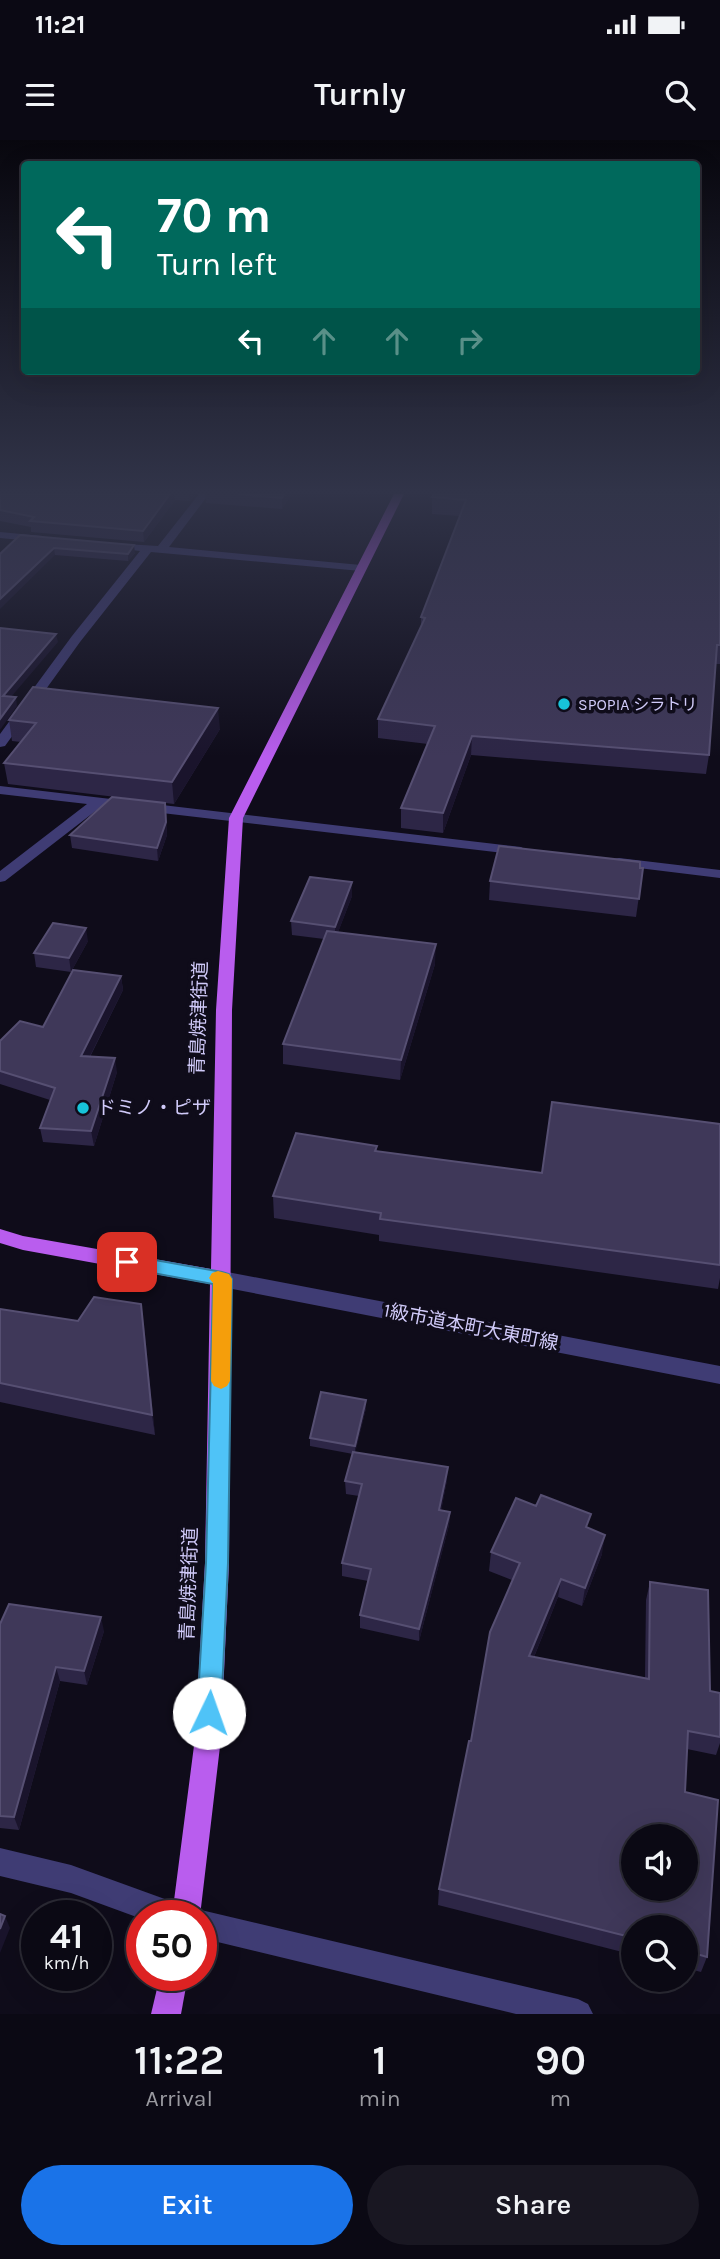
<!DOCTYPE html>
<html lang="en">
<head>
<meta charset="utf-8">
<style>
  body { margin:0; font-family:Karla,"Noto Sans JP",sans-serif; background:#191722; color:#f1f3f6; height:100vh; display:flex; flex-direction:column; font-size:26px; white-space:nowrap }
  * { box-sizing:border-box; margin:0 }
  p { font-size:23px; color:#9a9aa0 }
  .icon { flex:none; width:38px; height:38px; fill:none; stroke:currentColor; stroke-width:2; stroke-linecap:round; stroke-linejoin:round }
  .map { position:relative; height:1874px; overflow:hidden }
  .sheet { display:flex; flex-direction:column; background:#0b0914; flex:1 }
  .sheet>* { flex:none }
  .guide { position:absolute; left:21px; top:21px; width:679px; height:214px; border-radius:7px; box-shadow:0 7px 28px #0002,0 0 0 2px #2b2a34; background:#00695c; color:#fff; overflow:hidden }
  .buttons { position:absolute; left:621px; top:1684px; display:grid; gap:14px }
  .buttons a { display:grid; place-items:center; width:77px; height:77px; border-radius:50%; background:#0b0914; box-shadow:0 7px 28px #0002,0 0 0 2px #2b2a34; font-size:35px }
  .speed { position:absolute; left:21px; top:1760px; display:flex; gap:14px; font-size:35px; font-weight:700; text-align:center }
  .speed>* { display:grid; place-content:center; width:91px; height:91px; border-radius:50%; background:#0b0914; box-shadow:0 7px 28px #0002,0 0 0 2px #2b2a34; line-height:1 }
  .speed small { font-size:18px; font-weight:400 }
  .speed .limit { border:10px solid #d22; background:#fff; color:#111 }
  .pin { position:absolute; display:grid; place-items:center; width:60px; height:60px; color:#fff; margin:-30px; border-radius:14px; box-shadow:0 4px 10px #0006 }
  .me { position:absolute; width:77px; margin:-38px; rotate:3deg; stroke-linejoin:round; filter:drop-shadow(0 0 5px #0008) }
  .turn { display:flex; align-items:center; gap:24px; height:147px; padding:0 21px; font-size:32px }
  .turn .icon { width:91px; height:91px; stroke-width:2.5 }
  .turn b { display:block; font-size:49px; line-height:60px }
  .lanes { display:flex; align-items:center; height:66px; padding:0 21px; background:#0003; justify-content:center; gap:35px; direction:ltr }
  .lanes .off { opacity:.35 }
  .eta { display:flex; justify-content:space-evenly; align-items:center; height:119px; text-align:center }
  .eta b { font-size:42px; font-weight:600; line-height:49px }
  .cta { display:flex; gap:14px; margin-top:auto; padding:14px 21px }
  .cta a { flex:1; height:80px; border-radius:42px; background:#1a73e8; color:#fff; font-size:28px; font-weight:600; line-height:80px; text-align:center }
  .cta a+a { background:#191722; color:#f1f3f6 }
  .status { display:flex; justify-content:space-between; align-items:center; height:49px; padding:0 35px; background:#0b0914; direction:ltr }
  .status svg { height:19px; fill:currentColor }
  header { display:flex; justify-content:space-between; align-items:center; height:91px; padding:0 21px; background:#0b0914; font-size:32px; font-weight:600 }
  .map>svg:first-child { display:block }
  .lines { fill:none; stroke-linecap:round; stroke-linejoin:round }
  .minor { fill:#3f3c74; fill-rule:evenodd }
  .major { fill:#b95dee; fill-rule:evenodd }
  .wall { fill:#2d2646 }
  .shaded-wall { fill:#1a142c }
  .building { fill:#3f3859; stroke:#564f72; stroke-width:2; fill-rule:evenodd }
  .route { fill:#4fc3f7; stroke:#337fa1; stroke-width:2 }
  .slow { fill:#f59e0b }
  .poi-dot { fill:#17c3d9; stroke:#0f0c1a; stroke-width:2.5 }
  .labels { text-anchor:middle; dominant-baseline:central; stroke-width:7; stroke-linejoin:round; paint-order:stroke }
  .far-poi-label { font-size:16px; fill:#d0caf9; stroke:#0f0c1a; text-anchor:start }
  .street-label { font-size:19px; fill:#d0caf9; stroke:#0f0c1a }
  .poi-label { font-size:19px; fill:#d0caf9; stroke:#0f0c1a; text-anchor:start }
</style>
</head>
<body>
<div class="status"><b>11:21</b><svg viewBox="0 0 49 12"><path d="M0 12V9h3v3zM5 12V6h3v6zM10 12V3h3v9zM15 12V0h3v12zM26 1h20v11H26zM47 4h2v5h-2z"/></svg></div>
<header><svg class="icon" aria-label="menu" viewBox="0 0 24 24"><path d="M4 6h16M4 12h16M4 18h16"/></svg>Turnly<svg class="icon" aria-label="search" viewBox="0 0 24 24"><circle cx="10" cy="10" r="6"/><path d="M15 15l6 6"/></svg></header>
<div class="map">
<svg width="720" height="1874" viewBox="0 0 720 1874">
  <rect width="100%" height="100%" fill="#0f0c1a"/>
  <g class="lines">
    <g class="minor">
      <polygon points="199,354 209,354 169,407 361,425 366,428 361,431 151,412 80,502 5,606 0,607 0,594 72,496 140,411 108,407 108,403 158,406"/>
      <polygon points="0,392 42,396 47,399 42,402 0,398"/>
      <polygon points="0,646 521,707 528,711 521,715 102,666 5,741 0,742 0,731 87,664 0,654"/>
      <polygon points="619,718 720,730 720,738 614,725 612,722 614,719"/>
      <polygon points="222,1131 720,1226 720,1244 222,1147 215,1144 212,1139 215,1134"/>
      <polygon points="0,1708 71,1725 173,1762 183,1766 187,1776 142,1776 142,1779 71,1753 0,1736"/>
      <polygon points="201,1770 578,1859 588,1864 593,1874 516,1874 201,1798 201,1776 190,1776"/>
    </g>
    <g class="major">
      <polygon points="394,354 404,354 243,678 232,870 229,1423 221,1598 200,1776 172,1776 195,1598 205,1423 210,1144 23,1110 0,1103 0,1089 23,1096 211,1129 216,870 229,678"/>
      <polygon points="160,1836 188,1836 181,1874 151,1874"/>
    </g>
  </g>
  <g class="wall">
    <polygon points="0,354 196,354 190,361 175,360 144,402 31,392 31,387 0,381"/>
    <polygon points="205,354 292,354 282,369 206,363"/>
    <polygon points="720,354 720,524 715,524 709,615 706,634 471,615 443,693 401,688 401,668 428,604 378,598 378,579 421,486 421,477 460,376 432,374 432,357"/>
    <polygon points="20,395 135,413 128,421 55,415"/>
    <polygon points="9,580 220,589 174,664 8,644 4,623 21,602 12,601"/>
    <polygon points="165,663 167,695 158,721 72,708 70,695"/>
    <polygon points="643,728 636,777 489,760 490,741"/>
    <polygon points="352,756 338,792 435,824 400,940 283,924 283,904 324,799 292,795 291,781"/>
    <polygon points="88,801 71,832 36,827 34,813"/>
    <polygon points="121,836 123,850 90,917 117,932 94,1006 43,1002 40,988 50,960 0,944 0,901 43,887"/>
    <polygon points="720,984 720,1138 718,1149 379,1101 379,1095 274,1078 273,1056 377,1006 377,1012 542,1033"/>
    <polygon points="141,1164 155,1295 0,1262 0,1169 78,1181"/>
    <polygon points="366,1260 366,1268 355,1312 447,1340 441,1370 450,1372 449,1385 419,1501 360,1488 360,1475 368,1441 342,1436 342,1423 359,1356 346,1354 345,1341 353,1314 310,1306 310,1298"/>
    <polygon points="536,1366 588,1388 602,1414 582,1466 558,1457 534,1517 645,1538 646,1460 650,1442 710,1551 720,1553 720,1603 716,1615 687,1609 685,1652 707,1817 701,1832 686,1828 686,1787 634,1787 634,1815 438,1765 439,1749 471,1601 512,1440 489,1431 491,1412"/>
    <polygon points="0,1484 104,1491 87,1545 60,1541 19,1690 0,1688"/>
  </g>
  <g class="shaded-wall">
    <polygon points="170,354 174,354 175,360 144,402 143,391"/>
    <polygon points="189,354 196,354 190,361"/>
    <polygon points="284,354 292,354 282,369 282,358"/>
    <polygon points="134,405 135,413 128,421 128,414"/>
    <polygon points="54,408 55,415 0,469 0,459"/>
    <polygon points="56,494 58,502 5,564 3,556"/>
    <polygon points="16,557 17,566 0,590 0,579"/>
    <polygon points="218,568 220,589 174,664 172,642"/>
    <polygon points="472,596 471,615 443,693 443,673"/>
    <polygon points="165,663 167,695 158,721 157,708"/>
    <polygon points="352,742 352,756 335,800 335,787"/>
    <polygon points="86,788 88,801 71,832 69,818"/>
    <polygon points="436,804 435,824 400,940 401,920"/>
    <polygon points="121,836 123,850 83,930 81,916"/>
    <polygon points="115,918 117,932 94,1006 91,991"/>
    <polygon points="141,1164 144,1184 155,1295 152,1275"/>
    <polygon points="366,1260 366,1268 355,1314 355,1306"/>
    <polygon points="448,1327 447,1340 439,1383 439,1370"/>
    <polygon points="450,1372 449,1385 419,1501 419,1489"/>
    <polygon points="605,1395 602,1414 582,1466 585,1448"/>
    <polygon points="561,1439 558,1457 527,1534 529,1516"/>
    <polygon points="101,1477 104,1491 87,1545 84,1531"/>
    <polygon points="56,1527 60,1541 19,1690 14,1677"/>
    <polygon points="5,1776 10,1788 0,1813 0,1789"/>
  </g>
  <g class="building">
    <polygon points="0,354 170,354 143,391 30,381 34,377 0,370"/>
    <polygon points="238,354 284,354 282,358"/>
    <polygon points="434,354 720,354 720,505 717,505 709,615 472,596 443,673 401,668 435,586 378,579 425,478 421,477 466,360 432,357"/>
    <polygon points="20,395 134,405 128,414 54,408 0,459 0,414"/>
    <polygon points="0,488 56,494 3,556 16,557 0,579"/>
    <polygon points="33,547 218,568 172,642 4,623 36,583 9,580"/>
    <polygon points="112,657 165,663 166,682 157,708 70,695"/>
    <polygon points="499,706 640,722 640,728 643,728 639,759 490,741"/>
    <polygon points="310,737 352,742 335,787 291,781"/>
    <polygon points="53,783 86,788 69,818 34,813"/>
    <polygon points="327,791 436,804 401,920 283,904"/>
    <polygon points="73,830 121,836 81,916 115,918 91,991 40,988 55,948 0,931 0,901 20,881 43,887"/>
    <polygon points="552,962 720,984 720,1125 380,1079 381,1073 273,1056 296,993 377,1006 375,1011 542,1033"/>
    <polygon points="94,1157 141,1164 152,1275 0,1243 0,1169 78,1181"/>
    <polygon points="321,1252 366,1260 355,1306 310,1298"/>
    <polygon points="353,1312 448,1327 439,1370 450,1372 419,1489 360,1475 371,1429 342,1423 362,1344 345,1341"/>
    <path d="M 541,1355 L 591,1374 L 586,1387 L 605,1395 L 585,1448 L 561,1439 L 529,1516 L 649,1539 L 650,1442 L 708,1450 L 710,1551 L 720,1553 L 720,1597 L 688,1591 L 685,1652 L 718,1660 L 707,1817 L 686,1811 L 686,1787 L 634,1787 L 634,1798 L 439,1749 L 469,1601 L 471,1601 L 490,1492 L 520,1423 L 491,1412 L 516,1358 L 536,1366 ZM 634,1696 L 686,1696 L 686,1748 L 634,1748 Z"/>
    <polygon points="9,1464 101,1477 84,1531 56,1527 14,1677 0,1676 0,1484"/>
    <polygon points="0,1774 5,1776 0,1789"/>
  </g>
  <linearGradient id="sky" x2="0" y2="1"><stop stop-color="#08070e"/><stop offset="0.57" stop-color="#313449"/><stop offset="1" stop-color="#313449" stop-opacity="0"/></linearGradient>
  <rect width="720" height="617" fill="url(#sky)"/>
  <polygon class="route" points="127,1115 222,1132 229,1134 232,1139 228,1423 221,1573 217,1581 209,1585 201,1581 197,1573 206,1423 213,1144 120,1127 117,1122 120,1117"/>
  <polygon class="slow" points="218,1131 229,1134 232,1139 230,1241 227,1246 221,1249 214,1246 211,1241 213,1143 209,1138 212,1133"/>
  <g class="poi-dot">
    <circle cx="564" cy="564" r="7"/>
    <circle cx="83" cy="968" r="7"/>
  </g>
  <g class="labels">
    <g class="far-poi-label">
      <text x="578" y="564">SPOPIA シラトリ</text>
    </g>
    <g class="street-label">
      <text transform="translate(199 878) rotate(-88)">青島焼津街道</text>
      <text transform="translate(471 1187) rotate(11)">1級市道本町大東町線</text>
      <text transform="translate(189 1444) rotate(-88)">青島焼津街道</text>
    </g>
    <g class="poi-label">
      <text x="97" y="968">ドミノ・ピザ</text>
    </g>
  </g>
</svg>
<div class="buttons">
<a><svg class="icon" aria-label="sound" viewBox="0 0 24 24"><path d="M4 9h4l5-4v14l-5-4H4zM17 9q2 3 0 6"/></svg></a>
<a><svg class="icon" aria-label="search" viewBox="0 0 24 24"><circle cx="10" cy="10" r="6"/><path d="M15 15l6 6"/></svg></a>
</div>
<div class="speed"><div>41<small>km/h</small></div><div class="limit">50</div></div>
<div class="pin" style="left:127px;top:1122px;background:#d93025"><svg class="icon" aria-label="arrive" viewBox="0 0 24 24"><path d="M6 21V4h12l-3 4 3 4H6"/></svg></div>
<svg class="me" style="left:209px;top:1573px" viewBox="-20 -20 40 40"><circle r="19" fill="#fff"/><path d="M0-13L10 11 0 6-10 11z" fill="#4fc3f7"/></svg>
<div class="guide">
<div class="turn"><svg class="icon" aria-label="left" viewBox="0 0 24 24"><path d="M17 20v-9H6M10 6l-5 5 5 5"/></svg><div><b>70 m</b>Turn left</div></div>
<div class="lanes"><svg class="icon" aria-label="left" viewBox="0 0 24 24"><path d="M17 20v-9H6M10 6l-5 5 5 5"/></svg><svg class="icon off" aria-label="ahead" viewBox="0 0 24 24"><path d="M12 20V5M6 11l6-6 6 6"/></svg><svg class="icon off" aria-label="ahead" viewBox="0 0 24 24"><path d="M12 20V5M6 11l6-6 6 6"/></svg><svg class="icon off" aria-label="right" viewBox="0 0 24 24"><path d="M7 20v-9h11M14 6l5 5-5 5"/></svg></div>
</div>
</div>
<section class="sheet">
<div class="eta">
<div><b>11:22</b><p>Arrival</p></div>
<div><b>1</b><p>min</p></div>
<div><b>90</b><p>m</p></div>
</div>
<div class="cta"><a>Exit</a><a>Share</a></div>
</section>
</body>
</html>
